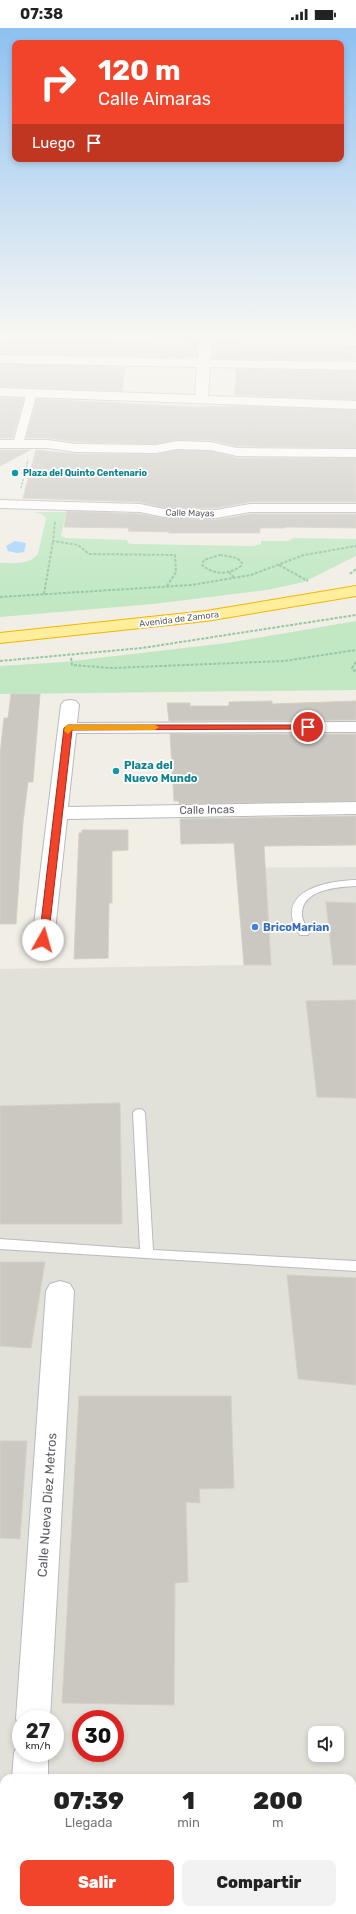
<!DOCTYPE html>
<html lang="es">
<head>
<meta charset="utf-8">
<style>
  body { margin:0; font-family:Rubik,sans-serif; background:#f2f2f2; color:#222; height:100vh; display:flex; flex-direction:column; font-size:15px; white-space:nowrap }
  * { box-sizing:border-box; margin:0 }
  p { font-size:13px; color:#767676 }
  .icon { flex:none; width:22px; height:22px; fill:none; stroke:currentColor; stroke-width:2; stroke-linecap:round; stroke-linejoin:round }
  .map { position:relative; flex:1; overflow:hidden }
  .drawer { position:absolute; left:0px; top:1746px; width:356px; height:140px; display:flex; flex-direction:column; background:#fff; border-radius:12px 12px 0 0; box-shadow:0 2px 6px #0003 }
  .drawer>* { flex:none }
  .hud { position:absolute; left:12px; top:12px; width:332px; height:122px; border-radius:8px; box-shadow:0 2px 6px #0003; background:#f1442a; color:#fff; overflow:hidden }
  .controls { position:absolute; left:308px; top:1698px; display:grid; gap:8px }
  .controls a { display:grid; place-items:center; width:36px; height:36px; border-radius:8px; background:#fff; box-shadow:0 2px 6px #0003; font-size:20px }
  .speed { position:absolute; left:12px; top:1682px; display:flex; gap:8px; font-size:20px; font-weight:700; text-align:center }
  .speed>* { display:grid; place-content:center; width:52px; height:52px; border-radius:50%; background:#fff; box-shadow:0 2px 6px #0003; line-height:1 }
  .speed small { font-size:10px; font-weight:400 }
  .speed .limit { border:6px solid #d22; background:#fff; color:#111 }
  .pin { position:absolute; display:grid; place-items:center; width:34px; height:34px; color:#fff; margin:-17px; border:2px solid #fff; border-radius:50%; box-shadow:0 1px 4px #0007 }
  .me { position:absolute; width:44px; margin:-22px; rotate:7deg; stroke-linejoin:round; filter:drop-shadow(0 0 3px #0008) }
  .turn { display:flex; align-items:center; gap:14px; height:84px; padding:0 20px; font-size:18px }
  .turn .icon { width:52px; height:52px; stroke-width:2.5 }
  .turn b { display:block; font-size:28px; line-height:34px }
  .then { display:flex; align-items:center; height:38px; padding:0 20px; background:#0003; gap:8px; font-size:15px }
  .eta { display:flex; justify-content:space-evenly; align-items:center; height:68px; text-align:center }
  .eta b { font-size:24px; font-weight:800; line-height:28px }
  .primary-button { display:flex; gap:8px; margin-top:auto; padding:8px 20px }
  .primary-button a { flex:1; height:46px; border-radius:8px; background:#f1442a; color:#fff; font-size:16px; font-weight:800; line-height:46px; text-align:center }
  .primary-button a+a { background:#f2f2f2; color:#222 }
  .status { display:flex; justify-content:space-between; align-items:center; height:28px; padding:0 20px; background:#fff; direction:ltr }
  .status svg { height:11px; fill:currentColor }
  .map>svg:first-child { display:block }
  .industrial { fill:#e1e0d9; fill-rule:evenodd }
  .green { fill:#c1e8c3 }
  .water { fill:#a6d4ff }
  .building { fill:#cbc8c2; stroke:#d5d0c3 }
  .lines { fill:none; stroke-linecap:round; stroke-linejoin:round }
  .service-casing { stroke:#b8babf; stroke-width:2 }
  .pedestrian-casing { stroke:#b8babf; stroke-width:2 }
  .minor-casing { stroke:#b8babf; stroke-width:2 }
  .trunk-casing { stroke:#f5b500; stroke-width:2 }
  .path-far1 { stroke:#98c7a8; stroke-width:1.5; stroke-dasharray:2.5 1; stroke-linecap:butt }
  .path { stroke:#98c7a8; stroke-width:2; stroke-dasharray:3 1.5; stroke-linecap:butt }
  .service { fill:#fff; fill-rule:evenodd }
  .pedestrian { fill:#fff; fill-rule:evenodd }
  .minor { fill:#fff; fill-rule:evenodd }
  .trunk { fill:#ffef9c; fill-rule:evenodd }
  .route { fill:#f1442a; stroke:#9d2c1b }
  .slow { fill:#f59e0b }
  .culture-dot { fill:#0f9aa8; stroke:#fff; stroke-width:1.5 }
  .shop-dot { fill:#3f7fe0; stroke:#fff; stroke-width:1.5 }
  .labels { text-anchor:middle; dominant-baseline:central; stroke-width:3.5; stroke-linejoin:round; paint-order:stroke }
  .far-culture-label { font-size:9px; font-weight:bold; fill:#0d838f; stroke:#fff; text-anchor:start }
  .far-street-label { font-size:9px; fill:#5d6066; stroke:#fff }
  .culture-label { font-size:11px; font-weight:bold; fill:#0d838f; stroke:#fff; text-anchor:start }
  .street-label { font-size:11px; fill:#5d6066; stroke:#fff }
  .shop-label { font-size:11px; font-weight:bold; fill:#366cbe; stroke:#fff; text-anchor:start }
  .near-street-label { font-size:13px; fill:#5d6066; stroke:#fff }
</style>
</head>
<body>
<div class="status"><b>07:38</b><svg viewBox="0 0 49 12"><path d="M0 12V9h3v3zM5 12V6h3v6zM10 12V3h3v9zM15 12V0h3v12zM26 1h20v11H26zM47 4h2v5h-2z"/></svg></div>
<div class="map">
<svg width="356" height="1886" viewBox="0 0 356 1886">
  <rect width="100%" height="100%" fill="#f0eee5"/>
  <path class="industrial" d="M 356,839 L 356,1886 L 0,1886 L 0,941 L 244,937 L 236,840 ZM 21,1691 L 55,1691 L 55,1725 L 21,1725 ZM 81,1691 L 115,1691 L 115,1725 L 81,1725 ZM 315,1705 L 337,1705 L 337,1727 L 315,1727 ZM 4,1750 L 352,1750 L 352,1882 L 4,1882 Z"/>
  <g class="green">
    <path d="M 34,484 L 69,484 L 66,485 L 61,508 L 65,510 L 127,512 L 128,515 L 132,516 L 253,518 L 261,516 L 261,513 L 288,513 L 294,510 L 356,511 L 356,528 L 304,554 L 267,562 L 153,576 L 0,589 L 0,535 C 12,535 30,537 38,526 L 46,490 L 43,487 Z"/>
    <polygon points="356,593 356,662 0,666 0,638 64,634 227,615"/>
  </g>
  <polygon class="water" points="15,513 26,515 24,524 17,525 8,523 6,518"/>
  <g class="building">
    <polygon points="10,306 45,306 52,310 182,318 189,312 183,307 151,306 199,306 197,329 0,326 2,315"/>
    <polygon points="214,306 244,306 243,315 356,319 356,332 212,331"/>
    <polygon points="0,336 125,339 122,363 0,359"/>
    <polygon points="236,341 356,343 356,372 235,367"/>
    <polygon points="0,370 24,370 13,410 0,410"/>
    <polygon points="37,371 196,379 234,378 356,382 356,420 237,418 211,412 177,412 156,416 76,414 48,410 26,410"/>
    <polygon points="0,422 30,422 0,438"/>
    <polygon points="36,422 76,426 156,426 177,422 211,423 237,430 356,430 356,474 250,474 216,480 164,480 140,474 23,470"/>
    <polygon points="67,483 140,486 164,490 216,492 250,486 356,486 356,500 285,499 285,500 260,500 260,505 169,505 169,504 128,503 129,500 64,499"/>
    <polygon points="11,666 40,666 33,754 28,754 23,794 16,896 0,896 0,726 4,690 8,690"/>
    <polygon points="272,673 272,676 356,673 356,692 169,693 167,675 190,675 190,678 229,678 229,674"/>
    <polygon points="170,706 356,706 356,773 179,776 179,773 174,773"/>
    <polygon points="356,788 356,817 264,818 271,937 244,937 234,815 181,816 180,791"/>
    <polygon points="82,802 128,802 128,822 112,823 112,875 109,875 108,930 74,931 79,805 82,805"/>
    <polygon points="326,874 356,875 356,937 333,937"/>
    <polygon points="356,972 356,1070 317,1069 306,973"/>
    <polygon points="120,1075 122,1196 0,1196 0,1078"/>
    <polygon points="0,1234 45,1234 31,1320 0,1318"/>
    <polygon points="287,1247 356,1250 356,1357 298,1351"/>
    <polygon points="79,1368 231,1368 234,1460 199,1461 200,1475 186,1474 188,1554 175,1555 174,1677 62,1675"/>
    <polygon points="0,1413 27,1413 20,1511 0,1510"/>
  </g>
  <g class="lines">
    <defs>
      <g id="service">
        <path d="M 356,852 L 356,858 C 338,859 300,861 302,888 C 303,894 307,900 309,905 L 308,907 L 300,907 C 272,864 324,853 356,852 Z"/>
        <polygon points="139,1081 143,1082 145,1085 153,1222 356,1233 356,1243 0,1221 0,1211 140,1221 133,1085 135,1082"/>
      </g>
      <polygon id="pedestrian" points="32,362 37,365 23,416 18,419 14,418 13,416 27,365"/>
      <g id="minor">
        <polygon points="0,306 9,306 4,312 0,314"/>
        <polygon points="46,306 118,306 182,308 188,312 182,316 52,309"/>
        <polygon points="200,306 212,306 210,332 356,334 356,342 210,339 208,368 356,373 356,381 0,368 0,360 195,367 197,339 0,335 0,327 198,331"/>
        <polygon points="261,308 356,310 356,318 257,314 255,312"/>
        <polygon points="0,412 48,412 76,416 156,417 177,413 211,414 237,420 356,421 356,429 237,428 211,422 177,421 156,425 76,424 48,420 0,420"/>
        <polygon points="0,472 140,476 164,481 216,482 250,476 356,476 356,484 250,484 216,490 164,489 140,484 0,480"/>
        <polygon points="70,672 76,673 79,677 77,695 356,694 356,704 76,705 68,779 356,774 356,786 67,791 54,912 51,917 43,918 35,917 32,912 61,677 64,673"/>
        <polygon points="60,1253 70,1256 74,1263 50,1691 21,1691 21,1702 16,1691 46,1263 50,1256"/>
        <polygon points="21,1712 21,1725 48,1725 48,1750 12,1750 14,1725 19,1713"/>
        <polygon points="0,1813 4,1814 4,1850 0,1849"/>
        <polygon points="352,1825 356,1826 356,1862 352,1861"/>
      </g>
      <polygon id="trunk" points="356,558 356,568 206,593 0,615 0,605 206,583"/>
    </defs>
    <use href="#service" class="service-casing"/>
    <use href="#pedestrian" class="pedestrian-casing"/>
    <use href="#minor" class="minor-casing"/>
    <use href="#trunk" class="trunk-casing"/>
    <polyline class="path-far1" points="21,460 28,432"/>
    <g class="path">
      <polyline points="55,494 53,513 78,517 89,526 175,527 176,544 167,558"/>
      <path d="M 220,527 L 237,530 L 242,535 L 241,538 C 229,547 213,547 202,537 L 204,532 Z"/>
      <polyline points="279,537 308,553"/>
      <polyline points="229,544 234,550"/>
      <polyline points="350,546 356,541"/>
      <polyline points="44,566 53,513"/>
      <polyline points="0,569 192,557 251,547 304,527 356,518"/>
      <polyline points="71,630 72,637 112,640 284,633 356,622"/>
      <polyline points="0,633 142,620 356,587"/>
      <polyline points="356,634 352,640 356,645"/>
    </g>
    <use href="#service" class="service"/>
    <use href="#pedestrian" class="pedestrian"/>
    <use href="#minor" class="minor"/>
    <use href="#trunk" class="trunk"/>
  </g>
  <linearGradient id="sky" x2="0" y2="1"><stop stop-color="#8dc1f1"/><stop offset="0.54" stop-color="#f8f7f3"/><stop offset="1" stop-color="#f8f7f3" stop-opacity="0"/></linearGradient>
  <rect width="356" height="570" fill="url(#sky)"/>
  <polygon class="route" points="68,697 308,697 312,699 308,701 72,702 48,912 43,915 39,912 64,700"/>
  <polygon class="slow" points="68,697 155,697 159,699 155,702 72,702 68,706 64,703 65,698"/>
  <g class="culture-dot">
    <circle cx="15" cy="445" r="4"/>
    <circle cx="116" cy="743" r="4"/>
  </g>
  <circle class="shop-dot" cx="255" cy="899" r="4"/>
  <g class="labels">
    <g class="far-culture-label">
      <text x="23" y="445">Plaza del Quinto Centenario</text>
    </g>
    <g class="far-street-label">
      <text transform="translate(190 485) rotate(1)">Calle Mayas</text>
      <text transform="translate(179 591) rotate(-7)">Avenida de Zamora</text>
    </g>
    <g class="culture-label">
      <text x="124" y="737">Plaza del<tspan x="124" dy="13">Nuevo Mundo</tspan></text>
    </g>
    <g class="street-label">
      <text transform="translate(207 782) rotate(-1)">Calle Incas</text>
    </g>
    <g class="shop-label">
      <text x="263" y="899">BricoMarian</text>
    </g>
    <g class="near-street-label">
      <text transform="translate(47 1477) rotate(-86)">Calle Nueva Diez Metros</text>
    </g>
  </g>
</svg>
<div class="controls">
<a><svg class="icon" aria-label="sound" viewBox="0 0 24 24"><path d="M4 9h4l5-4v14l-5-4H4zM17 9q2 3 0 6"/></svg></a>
</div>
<div class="speed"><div>27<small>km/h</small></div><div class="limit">30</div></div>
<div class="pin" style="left:308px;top:699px;background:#d93025"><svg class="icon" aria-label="arrive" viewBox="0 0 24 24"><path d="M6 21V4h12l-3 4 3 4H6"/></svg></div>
<svg class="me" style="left:43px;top:912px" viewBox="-20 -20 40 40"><circle r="19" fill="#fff"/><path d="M0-13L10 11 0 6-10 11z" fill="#f1442a"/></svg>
<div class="hud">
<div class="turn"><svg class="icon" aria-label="right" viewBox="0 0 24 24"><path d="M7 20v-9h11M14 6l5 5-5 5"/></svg><div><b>120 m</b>Calle Aimaras</div></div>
<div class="then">Luego<svg class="icon" aria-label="arrive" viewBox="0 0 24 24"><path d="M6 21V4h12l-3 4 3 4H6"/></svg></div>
</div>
<section class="drawer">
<div class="eta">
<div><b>07:39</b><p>Llegada</p></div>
<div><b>1</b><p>min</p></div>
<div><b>200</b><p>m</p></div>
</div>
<div class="primary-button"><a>Salir</a><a>Compartir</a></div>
</section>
</div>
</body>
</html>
